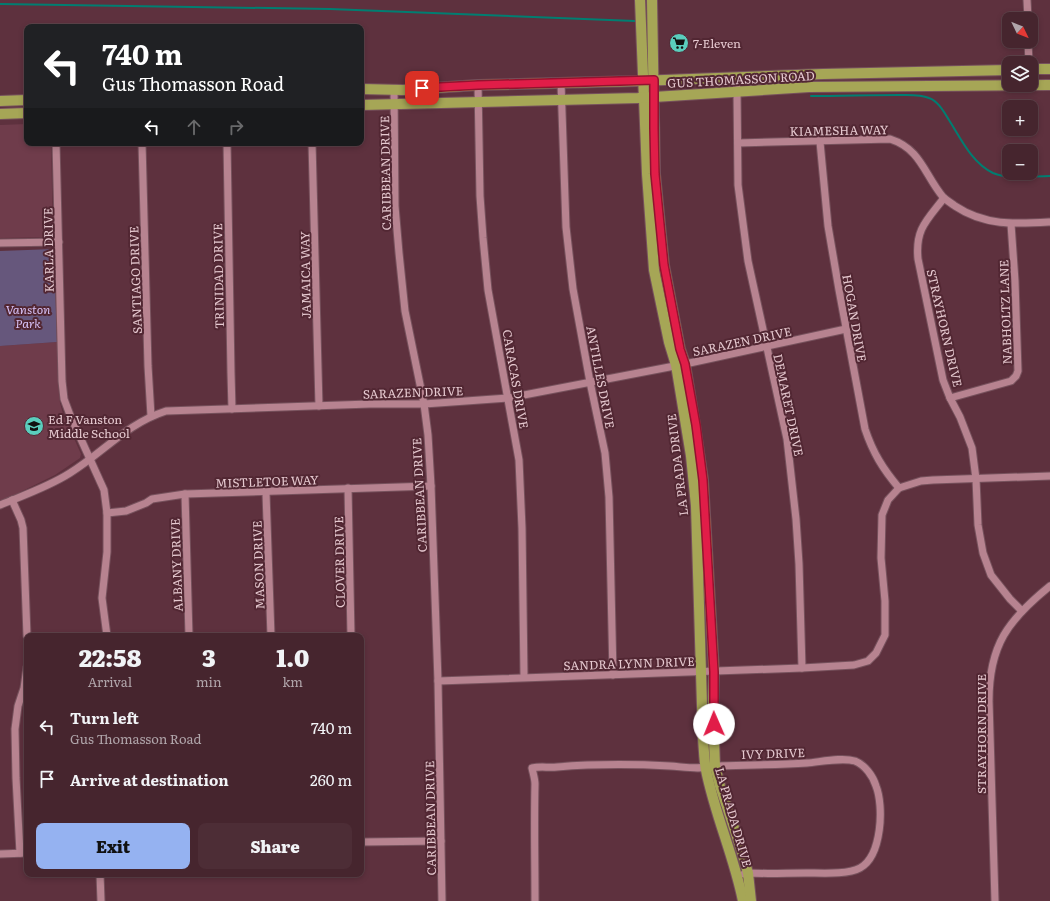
<!DOCTYPE html>
<html lang="en">
<head>
<meta charset="utf-8">
<style>
  body { margin:0; font-family:Literata,serif; background:#4d2d36; color:#f1f3f6; height:100vh; display:flex; flex-direction:column; font-size:15px; white-space:nowrap }
  * { box-sizing:border-box; margin:0 }
  p { font-size:13px; color:#b0a5aa }
  .icon { flex:none; width:22px; height:22px; fill:none; stroke:currentColor; stroke-width:2; stroke-linecap:round; stroke-linejoin:round }
  .map { position:relative; flex:1; overflow:hidden }
  .drawer { position:absolute; left:24px; top:633px; width:340px; height:244px; display:flex; flex-direction:column; background:#46252e; border-radius:8px; box-shadow:0 2px 6px #0003,0 0 0 1px #5e424a }
  .drawer>* { flex:none }
  .top-card { position:absolute; left:24px; top:24px; width:340px; height:122px; border-radius:8px; box-shadow:0 2px 6px #0003,0 0 0 1px #5e424a; background:#202124; color:#fff; overflow:hidden }
  .needle { width:26px; rotate:133deg }
  .tools { position:absolute; left:1002px; top:12px; display:grid; gap:8px }
  .tools a { display:grid; place-items:center; width:36px; height:36px; border-radius:8px; background:#46252e; box-shadow:0 2px 6px #0003,0 0 0 1px #5e424a; font-size:20px }
  .pin { position:absolute; display:grid; place-items:center; width:34px; height:34px; color:#fff; margin:-17px; border-radius:8px; box-shadow:0 2px 6px #0006 }
  .me { position:absolute; width:44px; margin:-22px; rotate:359deg; stroke-linejoin:round; filter:drop-shadow(0 0 3px #0008) }
  .turn { display:flex; align-items:center; gap:14px; height:84px; padding:0 12px; font-size:18px }
  .turn .icon { width:52px; height:52px; stroke-width:2.5 }
  .turn b { display:block; font-size:28px; line-height:34px }
  .lanes { display:flex; align-items:center; height:38px; padding:0 12px; background:#0003; justify-content:center; gap:20px; direction:ltr }
  .lanes .off { opacity:.35 }
  .eta { display:flex; justify-content:space-evenly; align-items:center; height:68px; text-align:center }
  .eta b { font-size:24px; font-weight:800; line-height:28px }
  .button { display:flex; gap:8px; margin-top:auto; padding:8px 12px }
  .button a { flex:1; height:46px; border-radius:8px; background:#95b2f1; color:#111; font-size:16px; font-weight:800; line-height:46px; text-align:center }
  .button a+a { background:#4d2d36; color:#f1f3f6 }
  ul { padding:0; list-style:none }
  li { display:flex; align-items:center; gap:12px; height:52px; padding:0 12px }
  li div { flex:1 }
  li b { display:block; font-size:15px }
  li em { font-style:normal }
  .map>svg:first-child { display:block }
  .built { fill:#6f3c4b }
  .green { fill:#66577c }
  .lines { fill:none; stroke-linecap:round; stroke-linejoin:round }
  .stream { stroke:#007e71; stroke-width:2 }
  .minor-casing { stroke:#76515c; stroke-width:9 }
  .major-casing { stroke:#76515c; stroke-width:12 }
  .minor { stroke:#b78390; stroke-width:7 }
  .major { stroke:#a6a656; stroke-width:10 }
  .route-casing { stroke:#92132f; stroke-width:10 }
  .route { stroke:#e11d48; stroke-width:7 }
  .labels { text-anchor:middle; dominant-baseline:central; stroke-width:4; stroke-linejoin:round; paint-order:stroke }
  .poi-label { font-size:12px; fill:#e6c9d0; stroke:#522733; text-anchor:start }
  .street-label { font-size:12px; fill:#e6c9d0; stroke:#522733 }
  .park-label { font-size:12px; font-style:italic; fill:#d6c1f6; stroke:#522733 }
</style>
</head>
<body>
<div class="map">
<svg width="1050" height="901" viewBox="0 0 1050 901">
  <rect width="100%" height="100%" fill="#5e313e"/>
  <g class="built">
    <polygon points="27,124 27,143 51,143 53,237 0,238 0,125"/>
    <polygon points="57,342 58,384 60,403 63,414 81,454 80,458 55,475 0,502 0,346"/>
  </g>
  <polygon class="green" points="54,249 57,342 0,346 0,251"/>
  <g class="lines">
    <g class="stream">
      <polyline points="0,4 330,9 635,21"/>
      <path d="M 811,96 C 840,96 870,95 899,95 C 908,95 920,94 929,98 C 938,101 944,112 949,120 C 961,139 972,163 993,173 C 1009,180 1033,176 1050,176"/>
    </g>
    <defs>
      <g id="minor">
        <polyline points="1027,0 1028,19"/>
        <polyline points="1028,41 1029,63"/>
        <polyline points="736,77 737,91 738,185 748,261 787,439 796,519 799,564 802,668"/>
        <polyline points="561,83 566,227 573,289 590,382 605,453 609,497 613,675"/>
        <polyline points="478,85 480,196 483,238 488,290 519,460 522,528 524,677"/>
        <polyline points="394,90 395,206 399,253 405,311 424,404 428,435 431,486 438,681 442,901"/>
        <path d="M 820,142 L 828,226 L 839,290 L 865,429 C 873,453 883,469 899,488"/>
        <polyline points="56,143 62,381 64,399 70,415 104,490 107,513 107,552 102,598 107,636"/>
        <polyline points="142,143 148,366 151,416"/>
        <polyline points="227,143 231,373 232,409"/>
        <polyline points="312,143 319,406"/>
        <path d="M 738,143 L 890,139 C 921,149 924,174 943,197 C 946,200 951,203 955,206 C 985,226 1015,224 1050,222"/>
        <path d="M 944,198 C 927,220 915,229 918,259 L 943,380 L 950,398 L 960,417 L 972,448 L 976,479 L 978,525 L 983,553 L 991,575 L 1010,599 L 1022,611"/>
        <polyline points="0,243 59,242"/>
        <polyline points="950,398 1011,381 1016,376 1018,371 1015,281 1011,224"/>
        <polyline points="348,488 351,636"/>
        <polyline points="266,493 271,636"/>
        <polyline points="185,494 189,636"/>
        <polyline points="12,500 21,520 23,528 27,636"/>
        <path d="M 0,505 C 24,495 48,487 70,473 C 104,452 126,424 166,411 L 370,404 L 424,404 L 508,398 L 685,364 L 846,329"/>
        <polyline points="107,513 126,511 146,503 152,499 185,494 431,486"/>
        <polyline points="438,681 802,668 854,665 868,661 876,653 885,635 885,601 881,558 882,515 888,500 899,488 921,481 933,480 1050,476"/>
        <polyline points="361,842 441,841"/>
        <polyline points="20,853 16,778 15,729 18,706 24,688 27,667"/>
        <polyline points="0,854 27,853"/>
        <polyline points="100,874 101,901"/>
        <path d="M 535,901 C 535,862 534,823 535,784 C 535,779 533,773 532,768 C 541,766 548,768 557,767 C 594,764 632,764 670,766 C 685,767 700,770 715,766 C 746,765 776,765 807,763 C 820,762 842,757 855,761 C 865,765 873,776 876,786 C 884,806 882,856 860,868 C 847,875 821,873 806,873 C 787,873 767,874 748,873 L 744,874"/>
        <path d="M 995,901 L 989,701 C 989,645 1008,620 1050,586"/>
      </g>
      <g id="major">
        <path d="M 640,0 L 647,174 L 654,270 L 669,342 L 676,365 L 691,456 L 696,506 L 703,739 C 704,749 704,760 706,770 C 715,815 734,856 743,901"/>
        <polyline points="652,0 655,174 664,265 680,349 685,364 695,425 703,480 714,672 713,713 715,766 720,786 743,855 748,873 751,901"/>
        <polyline points="1031,69 1050,69"/>
        <polyline points="361,89 403,90 478,85 638,81 823,74 1009,70"/>
        <polyline points="0,101 27,100"/>
        <polyline points="361,105 638,98 809,87 1050,85"/>
        <polyline points="0,114 27,113"/>
      </g>
    </defs>
    <use href="#minor" class="minor-casing"/>
    <use href="#major" class="major-casing"/>
    <use href="#minor" class="minor"/>
    <use href="#major" class="major"/>
  </g>
  <g class="lines">
    <defs>
      <polyline id="route" points="422,88 478,85 654,80 654,128 655,174 664,265 680,349 685,364 696,425 703,480 714,672 714,724"/>
    </defs>
    <use href="#route" class="route-casing"/>
    <use href="#route" class="route"/>
  </g>
  <defs>
    <symbol id="supermarket-disc" viewBox="-11 -11 22 22"><circle r="9.5" fill="#5acebd" stroke="#522733"/><path d="M-6-5.5h2.5l.6 2H6L4.5 2H-2.5L-4.4-4H-6ZM-1.5 3.2a1.3 1.3 0 1 0 .1 0ZM3 3.2a1.3 1.3 0 1 0 .1 0Z" fill="#111"/></symbol>
    <symbol id="school-disc" viewBox="-11 -11 22 22"><circle r="9.5" fill="#5acebd" stroke="#522733"/><path d="M0-5L7-2L0 1L-7-2ZM-4 1L0 2.5L4 1V4Q0 6-4 4Z" fill="#111"/></symbol>
  </defs>
  <g fill-rule="evenodd">
    <use href="#supermarket-disc" x="668" y="32" width="22" height="22"/>
    <use href="#school-disc" x="23" y="415" width="22" height="22"/>
  </g>
  <g class="labels">
    <g class="poi-label">
      <text x="693" y="43">7-Eleven</text>
      <text x="48" y="419">Ed F Vanston<tspan x="48" dy="14">Middle School</tspan></text>
    </g>
    <g class="street-label">
      <text transform="translate(741 79) rotate(-3)">GUS THOMASSON ROAD</text>
      <text transform="translate(839 130) rotate(-1)">KIAMESHA WAY</text>
      <text transform="translate(385 173) rotate(-91)">CARIBBEAN DRIVE</text>
      <text transform="translate(48 250) rotate(-91)">KARLA DRIVE</text>
      <text transform="translate(305 275) rotate(-91)">JAMAICA WAY</text>
      <text transform="translate(218 276) rotate(-91)">TRINIDAD DRIVE</text>
      <text transform="translate(135 280) rotate(-92)">SANTIAGO DRIVE</text>
      <text transform="translate(1005 312) rotate(-92)">NABHOLTZ LANE</text>
      <text transform="translate(855 318) rotate(80)">HOGAN DRIVE</text>
      <text transform="translate(945 328) rotate(77)">STRAYHORN DRIVE</text>
      <text transform="translate(742 341) rotate(-12)">SARAZEN DRIVE</text>
      <text transform="translate(601 377) rotate(79)">ANTILLES DRIVE</text>
      <text transform="translate(516 379) rotate(80)">CARACAS DRIVE</text>
      <text transform="translate(413 392) rotate(-2)">SARAZEN DRIVE</text>
      <text transform="translate(789 405) rotate(78)">DEMARET DRIVE</text>
      <text transform="translate(677 465) rotate(-97)">LA PRADA DRIVE</text>
      <text transform="translate(267 481) rotate(-2)">MISTLETOE WAY</text>
      <text transform="translate(419 495) rotate(-93)">CARIBBEAN DRIVE</text>
      <text transform="translate(339 562) rotate(-91)">CLOVER DRIVE</text>
      <text transform="translate(176 565) rotate(-92)">ALBANY DRIVE</text>
      <text transform="translate(258 565) rotate(-92)">MASON DRIVE</text>
      <text transform="translate(629 663) rotate(-2)">SANDRA LYNN DRIVE</text>
      <text transform="translate(981 734) rotate(-90)">STRAYHORN DRIVE</text>
      <text transform="translate(773 753) rotate(-2)">IVY DRIVE</text>
      <text transform="translate(734 817) rotate(74)">LA PRADA DRIVE</text>
      <text transform="translate(430 818) rotate(-91)">CARIBBEAN DRIVE</text>
    </g>
    <g class="park-label">
      <text x="28" y="309">Vanston<tspan x="28" dy="14">Park</tspan></text>
    </g>
  </g>
</svg>
<div class="tools">
<a><svg class="needle" viewBox="-14 -14 28 28"><path d="M0-13l5 13h-10z" fill="#e53935"/><path d="M0 13l5-13h-10z" fill="#b0a5aa"/></svg></a>
<a><svg class="icon" aria-label="layers" viewBox="0 0 24 24"><path d="M12 4l9 5-9 5-9-5zM3 14l9 5 9-5"/></svg></a>
<a>+</a>
<a>−</a>
</div>
<div class="pin" style="left:422px;top:88px;background:#d93025"><svg class="icon" aria-label="arrive" viewBox="0 0 24 24"><path d="M6 21V4h12l-3 4 3 4H6"/></svg></div>
<svg class="me" style="left:714px;top:724px" viewBox="-20 -20 40 40"><circle r="19" fill="#fff"/><path d="M0-13L10 11 0 6-10 11z" fill="#e11d48"/></svg>
<div class="top-card">
<div class="turn"><svg class="icon" aria-label="left" viewBox="0 0 24 24"><path d="M17 20v-9H6M10 6l-5 5 5 5"/></svg><div><b>740 m</b>Gus Thomasson Road</div></div>
<div class="lanes"><svg class="icon" aria-label="left" viewBox="0 0 24 24"><path d="M17 20v-9H6M10 6l-5 5 5 5"/></svg><svg class="icon off" aria-label="ahead" viewBox="0 0 24 24"><path d="M12 20V5M6 11l6-6 6 6"/></svg><svg class="icon off" aria-label="right" viewBox="0 0 24 24"><path d="M7 20v-9h11M14 6l5 5-5 5"/></svg></div>
</div>
<section class="drawer">
<div class="eta">
<div><b>22:58</b><p>Arrival</p></div>
<div><b>3</b><p>min</p></div>
<div><b>1.0</b><p>km</p></div>
</div>
<ul>
<li><svg class="icon" aria-label="left" viewBox="0 0 24 24"><path d="M17 20v-9H6M10 6l-5 5 5 5"/></svg><div><b>Turn left</b><p>Gus Thomasson Road</p></div><em>740 m</em></li>
<li><svg class="icon" aria-label="arrive" viewBox="0 0 24 24"><path d="M6 21V4h12l-3 4 3 4H6"/></svg><div><b>Arrive at destination</b></div><em>260 m</em></li>
</ul>
<div class="button"><a>Exit</a><a>Share</a></div>
</section>
</div>
</body>
</html>
